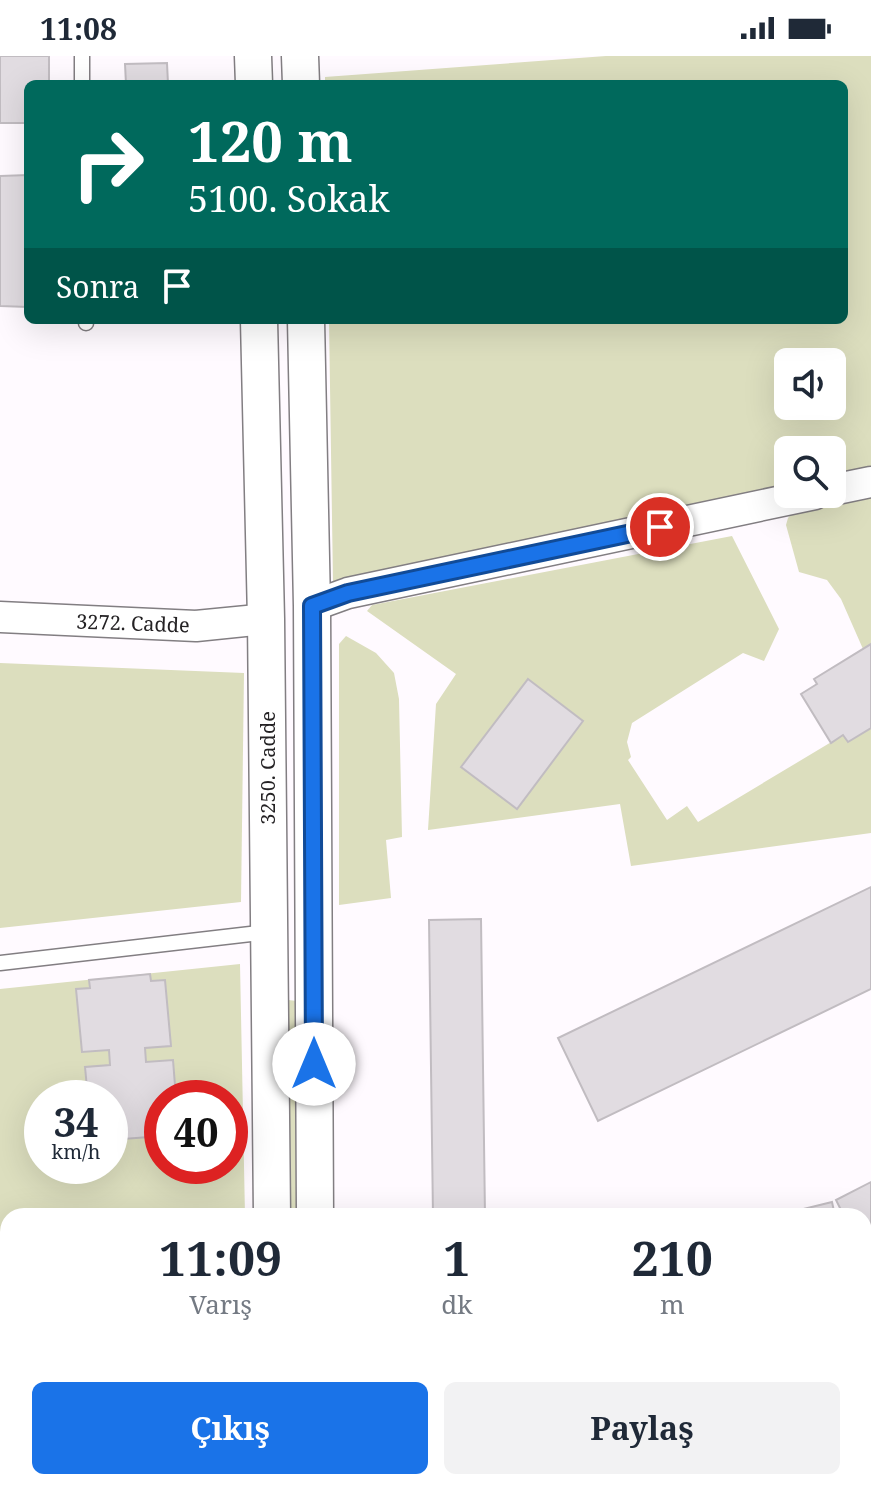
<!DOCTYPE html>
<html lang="tr">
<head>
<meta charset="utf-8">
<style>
  body { margin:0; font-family:"Noto Serif",serif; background:#f2f2f3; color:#1f2937; height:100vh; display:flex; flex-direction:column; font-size:30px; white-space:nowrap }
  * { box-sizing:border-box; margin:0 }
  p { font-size:26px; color:#747a83 }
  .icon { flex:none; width:44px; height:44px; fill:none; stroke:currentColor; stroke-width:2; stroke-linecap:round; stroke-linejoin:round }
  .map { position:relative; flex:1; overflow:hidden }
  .drawer { position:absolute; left:0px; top:1152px; width:872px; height:282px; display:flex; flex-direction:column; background:#fff; border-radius:24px 24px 0 0; box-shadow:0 8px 32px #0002 }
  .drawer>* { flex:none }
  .banner { position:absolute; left:24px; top:24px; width:824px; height:244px; border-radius:12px; box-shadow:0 8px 32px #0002; background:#00695c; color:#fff; overflow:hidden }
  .fabs { position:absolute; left:774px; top:292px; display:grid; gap:16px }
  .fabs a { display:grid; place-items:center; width:72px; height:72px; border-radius:12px; background:#fff; box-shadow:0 8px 32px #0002; font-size:40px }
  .speed { position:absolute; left:24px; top:1024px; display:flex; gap:16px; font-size:40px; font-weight:700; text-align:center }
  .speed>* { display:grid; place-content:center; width:104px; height:104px; border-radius:50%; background:#fff; box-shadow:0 8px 32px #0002; line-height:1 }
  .speed small { font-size:20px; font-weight:400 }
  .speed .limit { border:12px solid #d22; background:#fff; color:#111 }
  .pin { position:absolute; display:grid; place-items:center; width:68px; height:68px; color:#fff; margin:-34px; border:4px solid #fff; border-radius:50%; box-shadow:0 2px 8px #0007 }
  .me { position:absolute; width:88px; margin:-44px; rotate:0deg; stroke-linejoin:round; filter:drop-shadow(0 0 6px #0008) }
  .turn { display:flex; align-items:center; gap:28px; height:168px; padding:0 32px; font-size:36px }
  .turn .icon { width:104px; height:104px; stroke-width:2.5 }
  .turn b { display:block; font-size:56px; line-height:68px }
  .then { display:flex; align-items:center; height:76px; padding:0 32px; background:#0003; gap:16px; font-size:30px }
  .eta { display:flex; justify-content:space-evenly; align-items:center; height:136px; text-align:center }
  .eta b { font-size:48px; font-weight:700; line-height:56px }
  .primary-button { display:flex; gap:16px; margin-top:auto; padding:16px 32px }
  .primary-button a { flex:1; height:92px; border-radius:12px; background:#1a73e8; color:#fff; font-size:32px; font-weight:700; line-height:92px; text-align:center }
  .primary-button a+a { background:#f2f2f3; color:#1f2937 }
  .status { display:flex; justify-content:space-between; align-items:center; height:56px; padding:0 40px; background:#fff; direction:ltr }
  .status svg { height:22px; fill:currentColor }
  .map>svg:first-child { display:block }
  .green { fill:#dcdebe; fill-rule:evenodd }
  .building { fill:#e1dce1; stroke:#c1bcc1; stroke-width:2 }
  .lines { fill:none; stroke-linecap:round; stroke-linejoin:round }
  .service-casing { stroke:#827e82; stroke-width:17 }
  .minor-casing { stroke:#827e82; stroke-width:33 }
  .tertiary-casing { stroke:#827e82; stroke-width:39 }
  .service { stroke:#fff; stroke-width:14 }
  .minor { stroke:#fff; stroke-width:30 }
  .tertiary { stroke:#fff; stroke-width:36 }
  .route-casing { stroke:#114b97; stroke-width:20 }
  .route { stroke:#1a73e8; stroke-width:14 }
  .labels { text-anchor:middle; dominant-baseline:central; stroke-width:8; stroke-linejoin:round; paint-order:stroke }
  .street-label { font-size:20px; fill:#242224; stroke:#fff }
</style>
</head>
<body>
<div class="status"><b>11:08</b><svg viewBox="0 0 49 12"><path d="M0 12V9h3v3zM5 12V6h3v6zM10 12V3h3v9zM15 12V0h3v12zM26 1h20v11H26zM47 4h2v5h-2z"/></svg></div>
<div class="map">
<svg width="871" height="1433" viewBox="0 0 871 1433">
  <rect width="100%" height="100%" fill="#fffaff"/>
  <g class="green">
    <path d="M 606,0 L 871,0 L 871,413 L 832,421 L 832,394 L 788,394 L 788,431 L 333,527 L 329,264 L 844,264 L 844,28 L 325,28 L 325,21 ZM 788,306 L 832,306 L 832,350 L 788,350 Z"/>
    <polygon points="871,439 871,588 863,593 841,543 827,524 799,516 786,469 788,462 794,455"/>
    <polygon points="732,480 779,573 764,605 743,597 632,667 627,686 631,701 628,704 667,764 687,750 698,766 843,679 848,686 871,672 871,777 631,810 620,748 428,774 436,648 456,618 367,555 372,549"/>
    <polygon points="346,580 376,597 394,617 399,643 402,781 386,784 391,842 339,849 339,588"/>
    <polygon points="0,607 244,617 241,846 0,872"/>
    <path d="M 240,908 L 245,1160 L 8,1160 L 8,1358 L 0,1359 L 0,933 ZM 42,1042 L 110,1042 L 110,1110 L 42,1110 ZM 162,1042 L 230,1042 L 230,1110 L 162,1110 Z"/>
    <polygon points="288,944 297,945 300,1160 291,1160"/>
    <polygon points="469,1426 674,1426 649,1433 430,1433"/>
  </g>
  <g class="building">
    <polygon points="0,0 49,0 49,28 28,28 28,67 0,67"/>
    <polygon points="167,7 168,28 126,28 125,8"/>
    <polygon points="28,119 28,251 0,250 0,120"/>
    <polygon points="871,588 871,672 848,686 843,679 831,687 801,638 817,628 814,623"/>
    <polygon points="528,623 583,665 517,753 461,711"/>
    <polygon points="871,831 871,933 598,1065 558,982"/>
    <polygon points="481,863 485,1160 433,1160 429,864"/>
    <polygon points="150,918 151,925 165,924 171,990 145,992 146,1006 173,1004 176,1042 162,1042 162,1080 110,1084 110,1042 88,1042 85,1011 110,1009 109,994 82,996 76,933 90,932 89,924"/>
    <polygon points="871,1126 871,1210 870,1211 864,1200 864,1160 844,1160 836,1144"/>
    <polygon points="832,1146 835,1160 775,1160"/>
  </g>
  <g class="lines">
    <defs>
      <g id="service">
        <polyline points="82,0 82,28"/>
        <polyline points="86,264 86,267"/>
        <polyline points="0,907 268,876"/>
        <polyline points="0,1385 8,1385"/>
        <polyline points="17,1426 18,1433"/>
      </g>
      <g id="minor">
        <polyline points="832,434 871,426"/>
        <polyline points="312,550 348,537 815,438"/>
        <polyline points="0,561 196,570 266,563"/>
        <polyline points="864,1328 871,1327"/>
        <polyline points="864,1387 871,1385"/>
        <polyline points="709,1433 733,1426"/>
      </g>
      <g id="tertiary">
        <polyline points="253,0 254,28"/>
        <polyline points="300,0 301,28"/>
        <polyline points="259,264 266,563 272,1160"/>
        <polyline points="306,264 312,550 315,1160"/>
        <polyline points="331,1426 331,1433"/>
        <polyline points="195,1433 275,1426"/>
      </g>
    </defs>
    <use href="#service" class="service-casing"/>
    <use href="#minor" class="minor-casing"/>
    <use href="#tertiary" class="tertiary-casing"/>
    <use href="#service" class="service"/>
    <use href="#minor" class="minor"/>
    <use href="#tertiary" class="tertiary"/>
  </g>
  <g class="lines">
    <defs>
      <polyline id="route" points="314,1008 312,550 348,537 660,471"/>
    </defs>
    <use href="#route" class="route-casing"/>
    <use href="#route" class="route"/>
  </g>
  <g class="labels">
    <g class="street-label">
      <text transform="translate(133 567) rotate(2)">3272. Cadde</text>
      <text transform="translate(267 712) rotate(-90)">3250. Cadde</text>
    </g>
  </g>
</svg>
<div class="fabs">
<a><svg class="icon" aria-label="sound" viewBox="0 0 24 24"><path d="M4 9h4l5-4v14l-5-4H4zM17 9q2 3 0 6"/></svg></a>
<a><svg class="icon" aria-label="search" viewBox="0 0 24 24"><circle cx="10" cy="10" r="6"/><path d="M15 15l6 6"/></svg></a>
</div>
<div class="speed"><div>34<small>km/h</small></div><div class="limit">40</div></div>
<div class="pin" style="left:660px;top:471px;background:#d93025"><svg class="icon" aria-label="arrive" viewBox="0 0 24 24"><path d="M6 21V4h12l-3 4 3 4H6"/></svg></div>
<svg class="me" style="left:314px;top:1008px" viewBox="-20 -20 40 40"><circle r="19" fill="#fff"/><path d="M0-13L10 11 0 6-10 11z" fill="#1a73e8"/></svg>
<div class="banner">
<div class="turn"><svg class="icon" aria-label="right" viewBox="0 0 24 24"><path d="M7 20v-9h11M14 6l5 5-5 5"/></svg><div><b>120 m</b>5100. Sokak</div></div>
<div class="then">Sonra<svg class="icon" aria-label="arrive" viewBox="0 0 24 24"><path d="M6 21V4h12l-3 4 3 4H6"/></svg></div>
</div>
<section class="drawer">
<div class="eta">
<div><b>11:09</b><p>Varış</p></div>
<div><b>1</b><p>dk</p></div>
<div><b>210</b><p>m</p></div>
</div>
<div class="primary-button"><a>Çıkış</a><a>Paylaş</a></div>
</section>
</div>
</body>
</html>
